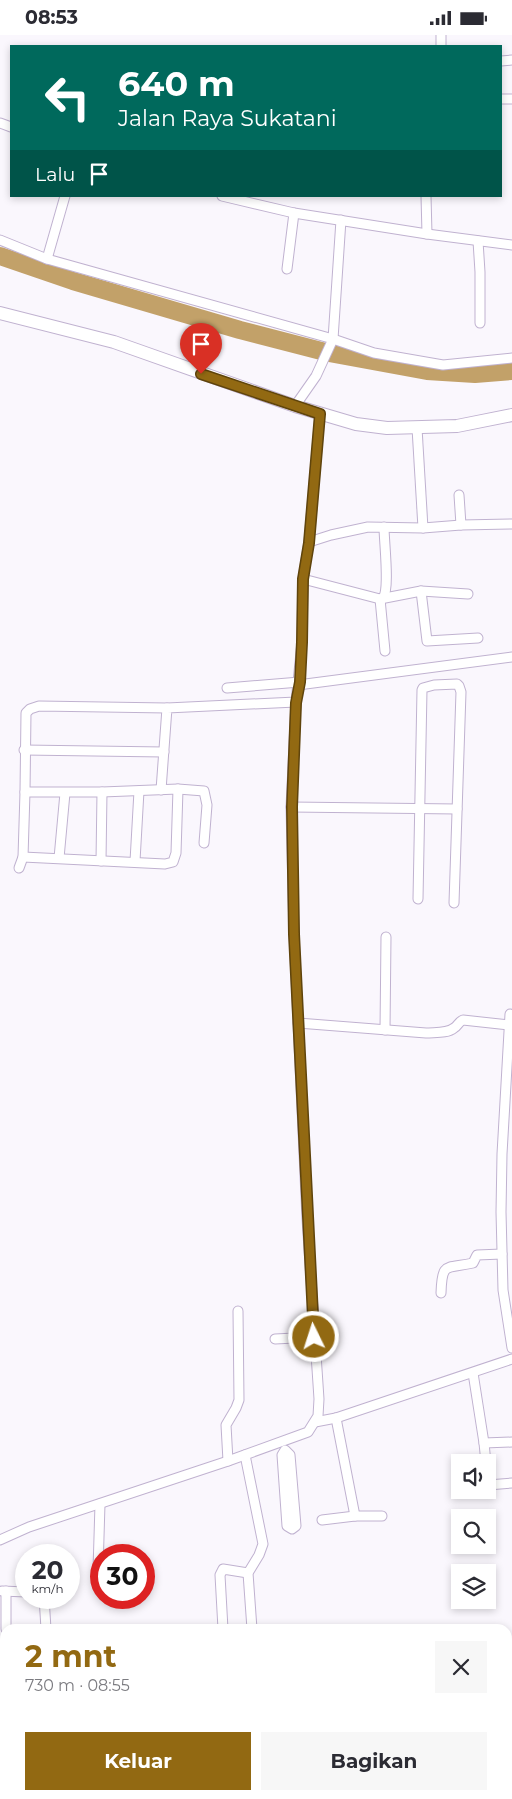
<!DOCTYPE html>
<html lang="id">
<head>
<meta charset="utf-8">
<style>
  body { margin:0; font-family:Montserrat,sans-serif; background:#f7f7f7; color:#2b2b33; height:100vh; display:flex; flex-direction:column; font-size:19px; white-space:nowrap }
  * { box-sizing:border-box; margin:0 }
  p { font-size:16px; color:#7c7c81 }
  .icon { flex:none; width:28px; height:28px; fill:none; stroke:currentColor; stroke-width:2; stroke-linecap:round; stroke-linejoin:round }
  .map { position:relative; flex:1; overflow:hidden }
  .side { position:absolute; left:0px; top:1589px; width:512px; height:176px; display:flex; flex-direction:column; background:#fff; border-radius:15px 15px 0 0; box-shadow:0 2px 8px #0003 }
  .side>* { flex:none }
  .banner { position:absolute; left:10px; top:10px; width:492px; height:152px; border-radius:0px; box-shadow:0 2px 8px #0003; background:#00695c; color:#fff; overflow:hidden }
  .tools { position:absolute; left:451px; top:1419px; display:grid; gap:10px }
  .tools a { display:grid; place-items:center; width:45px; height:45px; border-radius:0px; background:#fff; box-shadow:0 2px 8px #0003; font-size:25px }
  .speed { position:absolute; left:15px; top:1509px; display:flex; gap:10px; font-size:25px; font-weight:700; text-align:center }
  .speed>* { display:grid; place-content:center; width:65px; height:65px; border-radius:50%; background:#fff; box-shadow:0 2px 8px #0003; line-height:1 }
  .speed small { font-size:12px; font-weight:400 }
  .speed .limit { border:8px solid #d22; background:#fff; color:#111 }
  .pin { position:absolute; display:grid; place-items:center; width:42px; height:42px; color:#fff; margin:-51px -21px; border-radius:50% 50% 50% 0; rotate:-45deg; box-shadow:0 0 5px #0007 }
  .pin .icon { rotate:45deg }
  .me { position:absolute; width:55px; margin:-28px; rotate:356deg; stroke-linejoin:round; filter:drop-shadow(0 0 4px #0008) }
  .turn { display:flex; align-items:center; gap:18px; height:105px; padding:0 25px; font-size:22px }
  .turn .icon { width:65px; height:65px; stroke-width:2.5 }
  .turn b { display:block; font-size:35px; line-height:42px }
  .then { display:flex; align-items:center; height:48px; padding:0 25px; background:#0003; gap:10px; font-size:19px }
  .round { display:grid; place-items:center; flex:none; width:52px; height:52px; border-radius:0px; background:#f7f7f7 }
  .head { display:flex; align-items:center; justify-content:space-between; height:85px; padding:0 25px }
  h1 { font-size:30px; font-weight:700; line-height:38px; color:#926912 }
  .button { display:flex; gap:10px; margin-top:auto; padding:10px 25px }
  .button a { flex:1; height:58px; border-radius:0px; background:#926912; color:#fff; font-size:20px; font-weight:700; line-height:58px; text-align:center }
  .button a+a { background:#f7f7f7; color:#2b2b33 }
  .status { display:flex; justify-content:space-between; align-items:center; height:35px; padding:0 25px; background:#fff; direction:ltr }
  .status svg { height:14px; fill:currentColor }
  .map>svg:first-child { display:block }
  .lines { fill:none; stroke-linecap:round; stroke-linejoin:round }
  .river { stroke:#c2a169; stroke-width:18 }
  .street-casing { stroke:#c0b2d0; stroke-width:11 }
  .secondary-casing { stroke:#c0b2d0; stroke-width:14 }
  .street { stroke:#fff; stroke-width:9 }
  .secondary { stroke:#fff; stroke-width:12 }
  .route-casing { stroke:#5f440c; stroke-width:12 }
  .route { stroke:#926912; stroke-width:9 }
</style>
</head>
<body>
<div class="status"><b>08:53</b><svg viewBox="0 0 49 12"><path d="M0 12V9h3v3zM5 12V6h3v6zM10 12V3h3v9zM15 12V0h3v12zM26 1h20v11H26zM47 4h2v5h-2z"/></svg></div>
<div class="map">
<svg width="512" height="1764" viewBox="0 0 512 1764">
  <rect width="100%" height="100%" fill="#faf7fd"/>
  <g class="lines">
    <polyline class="river" points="0,221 73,246 240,295 329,318 427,336 475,339 512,336"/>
    <defs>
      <g id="street">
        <polyline points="441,11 441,0"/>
        <polyline points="501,26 512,25"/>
        <polyline points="501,64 512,64"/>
        <polyline points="0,88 11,92"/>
        <polyline points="222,161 294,178 427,199 512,210"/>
        <polyline points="426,161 427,199"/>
        <polyline points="0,205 47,224 333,304 374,318 443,330 512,323"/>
        <polyline points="478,206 480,237 480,288"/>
        <polyline points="47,224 65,161"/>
        <polyline points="287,234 294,178"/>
        <polyline points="295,371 316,341 333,304 341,185"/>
        <polyline points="417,393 423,493"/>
        <polyline points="459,460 461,490"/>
        <polyline points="309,507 331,500 368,492 423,493 461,490 512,489"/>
        <polyline points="303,544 380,564 421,556 468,559"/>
        <polyline points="421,556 427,606 478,603"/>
        <path d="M 383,563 C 390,554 384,507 384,492"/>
        <polyline points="380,564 385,616"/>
        <polyline points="298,650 512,622"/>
        <polyline points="227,653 300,647"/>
        <polyline points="24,715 164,717"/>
        <polyline points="178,754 204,756 207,770 204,808"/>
        <polyline points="161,755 167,673 296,667"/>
        <polyline points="291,772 457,774"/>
        <polyline points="23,822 165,829 173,827 176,818 178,754 102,757 25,757 26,678 30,674 39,671 167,673"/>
        <polyline points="59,823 65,758"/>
        <polyline points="101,826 102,757"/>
        <polyline points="135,826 139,756"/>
        <polyline points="19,833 23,822 25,757"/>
        <polyline points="418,864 422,655 423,653 434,650 457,649 459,651 461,657 454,868"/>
        <polyline points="510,979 502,1119 501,1177 503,1255 512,1313"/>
        <path d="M 298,988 L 426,998 C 434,997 447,999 454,993 C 458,991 458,987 463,985 L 509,990"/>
        <polyline points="385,995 386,902"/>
        <path d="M 441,1258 C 442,1226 446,1234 473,1228 L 477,1220 L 502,1219"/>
        <polyline points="275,1304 314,1302"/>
        <polyline points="473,1338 484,1408 486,1428"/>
        <polyline points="336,1383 355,1481"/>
        <polyline points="315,1387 336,1383 512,1324"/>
        <polyline points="484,1408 512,1407"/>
        <polygon points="285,1415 290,1420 296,1491 292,1494 287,1491 282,1420"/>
        <polyline points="245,1420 263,1509 259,1520 248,1538 252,1594"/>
        <polyline points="228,1426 226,1390 236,1373 239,1365 238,1276"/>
        <polyline points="488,1450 512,1448"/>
        <polyline points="322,1485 355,1481 382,1481"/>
        <polyline points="0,1505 29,1492 228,1426 308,1397 318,1381 319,1364 307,1184 294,899 291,772 296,667 302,607 303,544 309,507 320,379"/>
        <polyline points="98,1535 100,1469"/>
        <polyline points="2,1556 26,1557"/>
        <polyline points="6,1556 6,1594"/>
        <polyline points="44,1562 46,1594"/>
        <polyline points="223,1594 220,1540 223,1534 248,1538"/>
        <polyline points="0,1699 5,1699"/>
        <polyline points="0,1736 5,1736"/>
        <polyline points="508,1739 512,1740"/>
        <polyline points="26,1760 26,1764"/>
        <polyline points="230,1760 231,1764"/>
        <polyline points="481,1760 481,1764"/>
      </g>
      <polyline id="secondary" points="0,278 114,307 295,371 356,389 387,393 457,391 512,380"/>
    </defs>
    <use href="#street" class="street-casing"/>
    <use href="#secondary" class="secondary-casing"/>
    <use href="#street" class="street"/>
    <use href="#secondary" class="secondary"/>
  </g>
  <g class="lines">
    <defs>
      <polyline id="route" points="201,339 320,379 309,508 303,544 302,607 300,647 296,668 292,772 294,899 314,1302"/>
    </defs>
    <use href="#route" class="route-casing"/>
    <use href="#route" class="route"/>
  </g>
</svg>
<div class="tools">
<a><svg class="icon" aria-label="sound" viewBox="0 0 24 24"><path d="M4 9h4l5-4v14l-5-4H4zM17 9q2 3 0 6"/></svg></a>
<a><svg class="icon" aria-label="search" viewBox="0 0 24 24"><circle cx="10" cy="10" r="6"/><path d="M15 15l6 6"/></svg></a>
<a><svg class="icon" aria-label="layers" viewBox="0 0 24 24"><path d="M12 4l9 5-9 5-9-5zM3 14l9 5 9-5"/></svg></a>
</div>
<div class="speed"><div>20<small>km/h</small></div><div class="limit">30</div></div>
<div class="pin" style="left:201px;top:339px;background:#d93025"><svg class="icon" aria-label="arrive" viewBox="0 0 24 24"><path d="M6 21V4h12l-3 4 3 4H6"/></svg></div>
<svg class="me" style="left:314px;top:1302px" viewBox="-20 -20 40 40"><circle r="17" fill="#926912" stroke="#fff" stroke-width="3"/><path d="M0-11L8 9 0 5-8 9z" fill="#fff"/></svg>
<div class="banner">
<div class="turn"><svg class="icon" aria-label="left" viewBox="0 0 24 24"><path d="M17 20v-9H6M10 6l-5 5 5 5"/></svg><div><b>640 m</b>Jalan Raya Sukatani</div></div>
<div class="then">Lalu<svg class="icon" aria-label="arrive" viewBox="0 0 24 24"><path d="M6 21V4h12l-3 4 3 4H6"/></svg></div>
</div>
<section class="side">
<div class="head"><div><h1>2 mnt</h1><p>730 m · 08:55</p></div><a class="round"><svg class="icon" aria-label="close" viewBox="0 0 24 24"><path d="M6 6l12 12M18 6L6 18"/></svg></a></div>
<div class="button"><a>Keluar</a><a>Bagikan</a></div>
</section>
</div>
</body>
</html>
